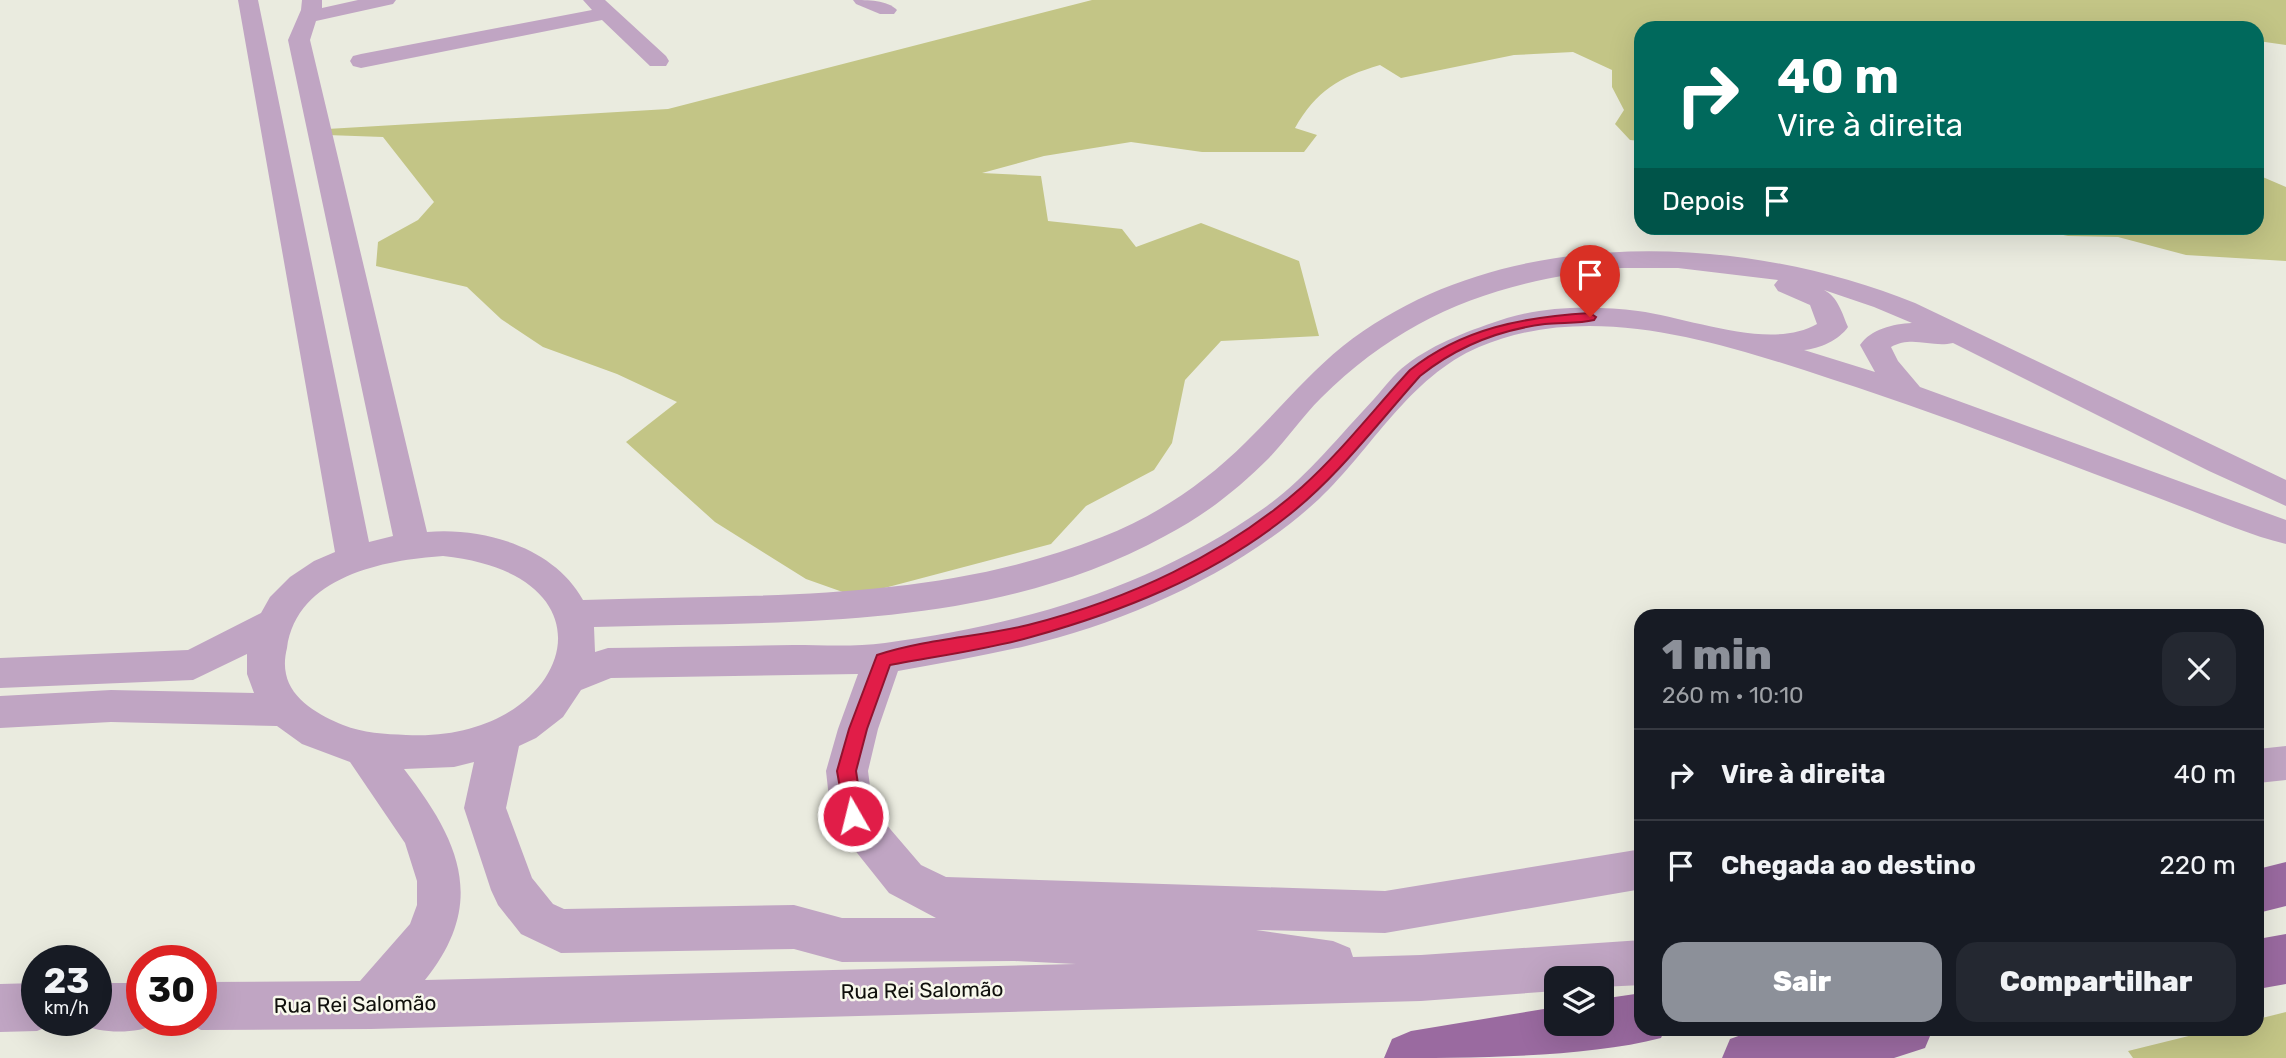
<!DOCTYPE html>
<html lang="pt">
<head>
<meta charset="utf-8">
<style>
  body { margin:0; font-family:Rubik,sans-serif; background:#242831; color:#f1f3f6; height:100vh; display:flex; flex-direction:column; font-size:26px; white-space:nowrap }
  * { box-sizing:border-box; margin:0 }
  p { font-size:23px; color:#9ea1a6 }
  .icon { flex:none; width:38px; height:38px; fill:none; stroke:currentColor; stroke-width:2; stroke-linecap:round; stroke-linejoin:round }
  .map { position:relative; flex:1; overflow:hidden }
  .details { position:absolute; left:1634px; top:609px; width:630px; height:427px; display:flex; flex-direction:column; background:#171b24; border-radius:21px; box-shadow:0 7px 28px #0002 }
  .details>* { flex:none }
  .top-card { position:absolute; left:1634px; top:21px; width:630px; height:214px; border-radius:21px; box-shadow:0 7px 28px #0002; background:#00695c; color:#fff; overflow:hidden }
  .fabs { position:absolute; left:1544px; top:966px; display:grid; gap:14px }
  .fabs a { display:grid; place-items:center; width:70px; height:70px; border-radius:14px; background:#171b24; box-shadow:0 7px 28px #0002; font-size:35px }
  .speed { position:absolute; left:21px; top:945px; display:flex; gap:14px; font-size:35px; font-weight:700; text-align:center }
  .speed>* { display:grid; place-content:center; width:91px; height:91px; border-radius:50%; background:#171b24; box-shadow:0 7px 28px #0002; line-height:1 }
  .speed small { font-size:18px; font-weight:400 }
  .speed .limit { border:10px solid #d22; background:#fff; color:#111 }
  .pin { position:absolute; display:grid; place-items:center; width:60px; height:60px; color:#fff; margin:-72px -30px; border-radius:50% 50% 50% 0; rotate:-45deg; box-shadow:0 0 7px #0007 }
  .pin .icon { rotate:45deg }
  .me { position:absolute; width:77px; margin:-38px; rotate:352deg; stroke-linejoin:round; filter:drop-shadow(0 0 5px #0008) }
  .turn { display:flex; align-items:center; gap:24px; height:147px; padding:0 28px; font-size:32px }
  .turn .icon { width:91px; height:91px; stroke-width:2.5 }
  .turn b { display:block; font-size:49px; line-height:60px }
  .then { display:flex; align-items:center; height:66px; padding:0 28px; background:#0003; gap:14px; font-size:26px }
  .round { display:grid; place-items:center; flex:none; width:74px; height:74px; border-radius:21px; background:#242831 }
  .headline { display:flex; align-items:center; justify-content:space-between; height:119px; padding:0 28px }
  h1 { font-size:42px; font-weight:800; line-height:52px; color:#8c9099 }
  .primary-button { display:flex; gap:14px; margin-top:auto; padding:14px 28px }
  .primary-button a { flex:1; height:80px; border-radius:21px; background:#8c9099; color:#fff; font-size:28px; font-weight:800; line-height:80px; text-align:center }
  .primary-button a+a { background:#242831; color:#f1f3f6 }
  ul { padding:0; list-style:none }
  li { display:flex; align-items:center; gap:21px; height:91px; padding:0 28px; border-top:2px solid #363941 }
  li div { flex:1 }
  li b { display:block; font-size:26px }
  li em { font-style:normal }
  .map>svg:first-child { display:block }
  .green { fill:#c3c586 }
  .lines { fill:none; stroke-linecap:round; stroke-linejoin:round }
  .minor { fill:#c0a5c3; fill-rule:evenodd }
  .primary { fill:#9a6aa0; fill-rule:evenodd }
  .route { fill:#e11d48; stroke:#92132f; stroke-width:2 }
  .labels { text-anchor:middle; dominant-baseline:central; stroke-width:5; stroke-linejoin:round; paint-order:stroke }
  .near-street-label { font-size:21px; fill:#10100c; stroke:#f8f8ec }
</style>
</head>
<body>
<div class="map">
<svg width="2286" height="1058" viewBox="0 0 2286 1058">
  <rect width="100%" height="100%" fill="#eaebdf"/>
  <g class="green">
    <path d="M 1092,0 L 2286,0 L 2286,45 L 2258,41 L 2258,28 L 1642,28 L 1641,141 L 1630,140 L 1615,124 L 1624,110 L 1612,87 L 1612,70 L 1573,52 L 1514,55 L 1401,78 L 1380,65 C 1339,77 1316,91 1295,128 L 1317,135 L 1304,152 L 1202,152 L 1131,142 L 1044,156 L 982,173 L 1041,176 L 1048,221 L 1122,229 L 1136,247 L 1201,223 L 1299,261 L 1319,336 L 1221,341 L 1185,380 L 1172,443 L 1154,470 L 1086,506 L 1051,544 L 854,596 L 806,579 L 715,522 L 626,442 L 677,402 L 617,374 L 543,347 L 501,319 L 467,287 L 376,266 L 378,242 L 418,220 L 434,202 L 383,137 L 327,135 L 327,129 L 668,109 Z"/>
    <polygon points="2258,175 2286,187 2286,261 2186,255 2118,237 2068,236 2029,228 2258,228"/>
    <polygon points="2286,1012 2286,1058 2133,1058 2128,1051 2217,1029 2258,1029 2258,1019"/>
  </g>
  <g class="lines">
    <g class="minor">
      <path d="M 238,0 L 258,0 L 369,542 L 393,536 L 288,40 L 301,10 L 302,0 L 322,0 L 322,8 L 358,0 L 396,0 L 393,4 L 316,21 L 310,40 L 427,532 C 483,527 554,547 583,600 C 759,594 936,603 1102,537 C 1156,516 1205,483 1246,442 C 1279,410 1307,375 1343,346 C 1499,223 1739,232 1915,303 L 2286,480 L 2286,506 L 2209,471 L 1953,343 C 1931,348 1913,335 1891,347 L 1898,361 L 1920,387 L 2286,520 L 2286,544 C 2241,533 2200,513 2156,497 C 2048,457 1941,414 1831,379 C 1721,343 1592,299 1479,347 C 1409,377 1372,449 1319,499 C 1241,571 1129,622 1026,646 C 984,656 941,663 898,671 L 878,729 L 868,771 L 873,809 L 921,865 L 946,877 L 1385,891 L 1642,849 L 1642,889 L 1385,933 L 1256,930 L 1333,941 L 1350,948 L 1353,957 L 1421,955 L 1642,940 L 1642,985 L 1601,987 L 1601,978 L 1556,978 L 1556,991 L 1421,1001 L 371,1029 L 201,1030 L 183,1020 L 201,1020 L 201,982 L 360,981 L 410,924 L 417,905 L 417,881 L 405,843 L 350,762 L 302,744 L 277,726 L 111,722 L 0,728 L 0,696 L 111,690 L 254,693 L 247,674 L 247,654 L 193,680 L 0,688 L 0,658 L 188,650 L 261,613 L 270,597 L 290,577 L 314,561 L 335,552 ZM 1621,268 L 1678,268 L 1778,280 L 1774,285 L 1778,291 L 1810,305 L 1817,324 C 1770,351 1691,318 1638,311 C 1596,306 1547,306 1507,318 C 1471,330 1436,342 1406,365 C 1394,374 1384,388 1374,399 C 1340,435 1307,477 1267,506 C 1154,587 1021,625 885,643 C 855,647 823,645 793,645 C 731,646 670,647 608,648 L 595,652 L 594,627 C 787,621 990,632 1165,536 C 1204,516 1238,489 1269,458 C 1287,439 1302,417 1321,398 C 1408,312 1501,280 1621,268 ZM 1824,290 L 1874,307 L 1912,323 C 1893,324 1871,329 1860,345 L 1875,372 L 1804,350 C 1819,349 1839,340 1848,327 C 1842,313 1838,297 1824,290 ZM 443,556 C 631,576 567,744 406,735 C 385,734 363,733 343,725 C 321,716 291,700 286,674 C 284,665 285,656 287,648 C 297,576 384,560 443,556 ZM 858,674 L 838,729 L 826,771 L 831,816 L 838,829 L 889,893 L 936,918 L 842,918 L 794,905 L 564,909 L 553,904 L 532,878 L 506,808 L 519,746 L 536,738 L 563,717 L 581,690 L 611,678 ZM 474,762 L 464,808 L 491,890 L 498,905 L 521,934 L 561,953 L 794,949 L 842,962 L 1015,961 L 1076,964 L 425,980 C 488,902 459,840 404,769 L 454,767 Z"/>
      <polygon points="583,0 605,0 666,56 669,61 666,66 650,66 602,20 361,68 353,66 350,61 353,56 361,54 592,10"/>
      <path d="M 853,0 C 868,0 887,0 897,10 L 894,14 L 880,14 L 856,4 Z"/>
      <polygon points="2286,746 2286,780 2258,783 2258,749"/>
      <polygon points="37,983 37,1020 56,1020 54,1024 37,1031 0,1032 0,984"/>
      <path d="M 96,983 L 142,983 L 142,1020 L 161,1020 L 159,1024 C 134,1034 104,1034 79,1024 L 77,1020 L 96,1020 Z"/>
    </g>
    <g class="primary">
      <polygon points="2286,862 2286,906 2258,913 2258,869"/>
      <polygon points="2286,934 2286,984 2258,989 2258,939"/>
      <path d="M 1642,993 L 1642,1029 L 1665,1029 L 1661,1038 C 1584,1058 1467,1058 1384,1058 L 1392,1039 L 1411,1031 L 1556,1007 L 1556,1024 L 1601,1024 L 1601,999 Z"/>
      <polygon points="1758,1029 1933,1029 1925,1048 1894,1058 1722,1058 1730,1039"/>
    </g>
  </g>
  <path class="route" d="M 1590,313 L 1596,317 L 1594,320 C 1578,324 1561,322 1545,324 C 1499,330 1456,347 1420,376 C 1377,424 1336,479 1285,518 C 1210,577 1121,612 1031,637 C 985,650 936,656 890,665 L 867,729 L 856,771 L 863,816 L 860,822 L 853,824 L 846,822 L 837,771 L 849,729 L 877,655 C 925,639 979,637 1028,625 C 1127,600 1225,555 1302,487 C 1341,452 1375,408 1410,370 C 1463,328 1524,317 1590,313 Z"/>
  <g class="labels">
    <g class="near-street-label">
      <text transform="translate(922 990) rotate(-1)">Rua Rei Salomão</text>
      <text transform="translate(355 1004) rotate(-1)">Rua Rei Salomão</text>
    </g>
  </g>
</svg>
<div class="fabs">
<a><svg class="icon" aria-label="layers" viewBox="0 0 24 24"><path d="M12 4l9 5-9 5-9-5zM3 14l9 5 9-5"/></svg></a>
</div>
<div class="speed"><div>23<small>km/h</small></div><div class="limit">30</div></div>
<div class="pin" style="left:1590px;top:317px;background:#d93025"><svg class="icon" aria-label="arrive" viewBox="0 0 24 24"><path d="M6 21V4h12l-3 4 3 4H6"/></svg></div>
<svg class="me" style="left:853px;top:816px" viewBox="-20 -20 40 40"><circle r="17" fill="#e11d48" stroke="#fff" stroke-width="3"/><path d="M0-11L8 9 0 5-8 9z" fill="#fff"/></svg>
<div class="top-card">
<div class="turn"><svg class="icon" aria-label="right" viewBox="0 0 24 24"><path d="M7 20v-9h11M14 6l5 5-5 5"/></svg><div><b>40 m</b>Vire à direita</div></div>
<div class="then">Depois<svg class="icon" aria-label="arrive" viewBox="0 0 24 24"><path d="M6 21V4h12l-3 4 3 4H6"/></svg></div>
</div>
<section class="details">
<div class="headline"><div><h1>1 min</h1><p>260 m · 10:10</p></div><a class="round"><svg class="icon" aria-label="close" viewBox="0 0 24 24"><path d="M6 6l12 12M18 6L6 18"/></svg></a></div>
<ul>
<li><svg class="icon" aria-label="right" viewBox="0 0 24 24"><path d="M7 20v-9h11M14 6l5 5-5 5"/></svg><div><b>Vire à direita</b></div><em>40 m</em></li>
<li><svg class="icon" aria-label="arrive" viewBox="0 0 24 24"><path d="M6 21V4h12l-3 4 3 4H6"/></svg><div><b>Chegada ao destino</b></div><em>220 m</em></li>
</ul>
<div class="primary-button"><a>Sair</a><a>Compartilhar</a></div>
</section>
</div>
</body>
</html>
